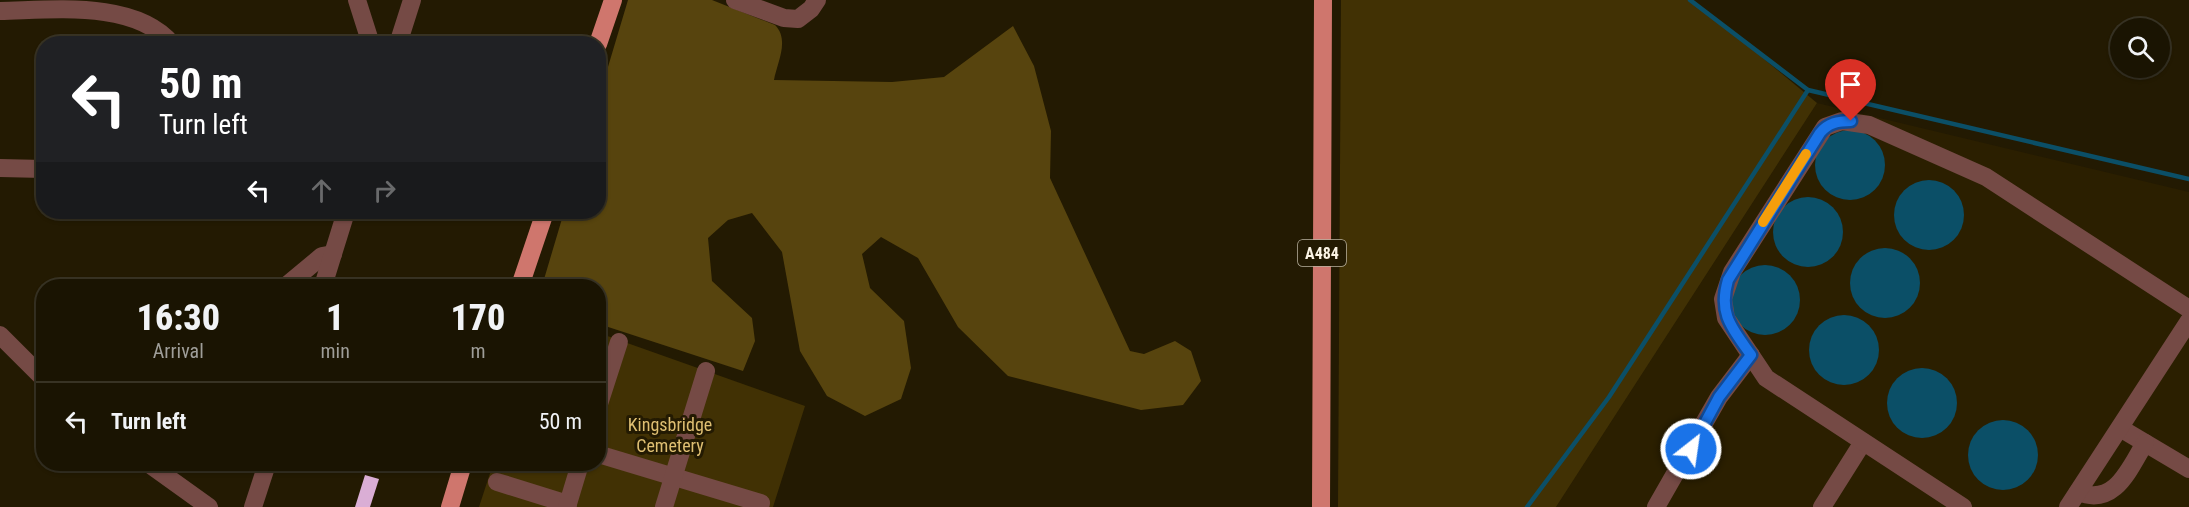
<!DOCTYPE html>
<html lang="en">
<head>
<meta charset="utf-8">
<style>
  body { margin:0; font-family:"Roboto Condensed",sans-serif; background:#231d0c; color:#f1f3f6; height:100vh; display:flex; flex-direction:column; font-size:22px; white-space:nowrap }
  * { box-sizing:border-box; margin:0 }
  p { font-size:20px; color:#9f9e99 }
  .icon { flex:none; width:33px; height:33px; fill:none; stroke:currentColor; stroke-width:2; stroke-linecap:round; stroke-linejoin:round }
  .map { position:relative; flex:1; overflow:hidden }
  .details { position:absolute; left:36px; top:279px; width:570px; height:192px; display:flex; flex-direction:column; background:#1a1402; border-radius:24px; box-shadow:0 2px 4px #0004,0 0 0 2px #383324 }
  .details>* { flex:none }
  .hud { position:absolute; left:36px; top:36px; width:570px; height:183px; border-radius:24px; box-shadow:0 2px 4px #0004,0 0 0 2px #383324; background:#202124; color:#fff; overflow:hidden }
  .buttons { position:absolute; left:2110px; top:18px; display:grid; gap:12px }
  .buttons a { display:grid; place-items:center; width:60px; height:60px; border-radius:50%; background:#1a1402; box-shadow:0 2px 4px #0004,0 0 0 2px #383324; font-size:30px }
  .pin { position:absolute; display:grid; place-items:center; width:51px; height:51px; color:#fff; margin:-62px -26px; border-radius:50% 50% 50% 0; rotate:-45deg; box-shadow:0 0 6px #0007 }
  .pin .icon { rotate:45deg }
  .me { position:absolute; width:66px; margin:-33px; rotate:30deg; stroke-linejoin:round; filter:drop-shadow(0 0 4px #0008) }
  .turn { display:flex; align-items:center; gap:21px; height:126px; padding:0 24px; font-size:27px }
  .turn .icon { width:78px; height:78px; stroke-width:2.5 }
  .turn b { display:block; font-size:42px; line-height:51px }
  .lanes { display:flex; align-items:center; height:57px; padding:0 24px; background:#0003; justify-content:center; gap:30px; direction:ltr }
  .lanes .off { opacity:.35 }
  .eta { display:flex; justify-content:space-evenly; align-items:center; height:102px; text-align:center }
  .eta b { font-size:36px; font-weight:800; line-height:42px }
  ul { padding:0; list-style:none }
  li { display:flex; align-items:center; gap:18px; height:78px; padding:0 24px; border-top:2px solid #383324 }
  li div { flex:1 }
  li b { display:block; font-size:22px }
  li em { font-style:normal }
  .map>svg:first-child { display:block }
  .built { fill:#2b1f00 }
  .green { fill:#413104 }
  .forest { fill:#57440e }
  .water { fill:#0b4f67 }
  .lines { fill:none; stroke-linecap:round; stroke-linejoin:round }
  .stream { stroke:#0b4f67; stroke-width:4.5 }
  .building { fill:#daaed5 }
  .minor { stroke:#754a45; stroke-width:18 }
  .major { stroke:#cf766d; stroke-width:18 }
  .route-casing { stroke:#114b97; stroke-width:15 }
  .route { stroke:#1a73e8; stroke-width:10 }
  .slow { stroke:#f59e0b; stroke-width:10 }
  .labels { text-anchor:middle; dominant-baseline:central; stroke-width:6; stroke-linejoin:round; paint-order:stroke }
  .shield { fill:#231a02; stroke:#bab3a1; stroke-width:1.5 }
  .shield-label { font-size:16px; font-weight:bold; fill:#fbf4e5 }
  .park-label { font-size:18px; fill:#dfbf72; stroke:#231a02 }
</style>
</head>
<body>
<div class="map">
<svg width="2189" height="507" viewBox="0 0 2189 507">
  <rect width="100%" height="100%" fill="#231a02"/>
  <polygon class="built" points="1817,103 2189,192 2189,507 1556,507"/>
  <g class="green">
    <polygon points="1341,0 1693,0 1817,103 1556,507 1338,507"/>
    <polygon points="599,333 805,406 773,507 479,507 493,464 598,464"/>
  </g>
  <path class="forest" d="M 628,0 L 712,0 L 775,25 C 790,40 777,63 774,80 L 892,82 L 944,77 L 1013,26 L 1034,66 L 1051,131 L 1050,178 L 1130,351 L 1144,354 L 1175,341 L 1191,351 L 1201,381 L 1183,405 L 1141,410 L 1008,376 L 958,327 L 918,258 L 881,237 L 862,254 L 870,288 L 904,321 L 911,368 L 901,399 L 865,416 L 827,396 L 800,351 L 782,252 L 752,213 L 728,220 L 708,238 L 712,281 L 752,318 L 755,341 L 743,371 L 599,324 L 598,286 L 542,286 L 564,212 L 598,212 L 599,97 Z"/>
  <g class="water">
    <circle cx="1850" cy="165" r="35"/>
    <circle cx="1929" cy="215" r="35"/>
    <circle cx="1808" cy="232" r="35"/>
    <circle cx="1885" cy="283" r="35"/>
    <circle cx="1765" cy="300" r="35"/>
    <circle cx="1844" cy="350" r="35"/>
    <circle cx="1922" cy="403" r="35"/>
    <circle cx="2003" cy="455" r="35"/>
  </g>
  <g class="lines">
    <g class="stream">
      <polyline points="1690,0 1808,90 2189,179"/>
      <polyline points="1527,507 1609,397 1808,90"/>
    </g>
  </g>
  <polygon class="building" points="365,475 379,479 370,507 355,507"/>
  <g class="lines">
    <g class="minor">
      <polyline points="357,0 371,44"/>
      <polyline points="735,0 784,18 798,19 811,9 817,0"/>
      <path d="M 0,11 C 54,10 135,0 172,44"/>
      <polyline points="398,44 412,0"/>
      <polyline points="0,168 44,169"/>
      <polyline points="286,286 322,256 333,254"/>
      <polyline points="323,286 346,212"/>
      <polyline points="0,335 44,379"/>
      <polyline points="598,407 619,342"/>
      <polyline points="2120,428 2189,469"/>
      <polyline points="598,454 761,503 760,507"/>
      <polyline points="149,464 209,507"/>
      <polyline points="497,482 568,504"/>
      <path d="M 2078,492 C 2115,507 2129,469 2145,443"/>
      <polyline points="253,507 267,464"/>
      <polyline points="567,507 580,464"/>
      <polyline points="664,507 706,371"/>
      <polyline points="1656,507 1719,397 1751,355"/>
      <polyline points="1822,507 1863,442"/>
      <polyline points="1963,507 1766,378 1726,318 1723,299 1732,272 1825,127 1842,121 1869,125 1986,177 2189,309"/>
      <polyline points="2068,507 2189,321"/>
    </g>
    <g class="major">
      <polyline points="598,44 613,0"/>
      <polyline points="520,286 545,212"/>
      <polyline points="450,507 463,464"/>
      <polyline points="1321,507 1323,0"/>
    </g>
  </g>
  <g class="lines">
    <defs>
      <path id="route" d="M 1691,449 L 1719,397 L 1751,355 C 1732,328 1718,314 1728,280 L 1820,133 C 1828,123 1838,121 1851,121"/>
    </defs>
    <use href="#route" class="route-casing"/>
    <use href="#route" class="route"/>
    <polyline class="slow" points="1763,222 1806,154"/>
  </g>
  <g class="labels">
    <rect class="shield" x="1298" y="240" width="48" height="26" rx="4.5"/>
    <g class="shield-label">
      <text x="1322" y="253">A484</text>
    </g>
    <g class="park-label">
      <text x="670" y="424">Kingsbridge<tspan x="670" dy="21">Cemetery</tspan></text>
    </g>
  </g>
</svg>
<div class="buttons">
<a><svg class="icon" aria-label="search" viewBox="0 0 24 24"><circle cx="10" cy="10" r="6"/><path d="M15 15l6 6"/></svg></a>
</div>
<div class="pin" style="left:1851px;top:121px;background:#d93025"><svg class="icon" aria-label="arrive" viewBox="0 0 24 24"><path d="M6 21V4h12l-3 4 3 4H6"/></svg></div>
<svg class="me" style="left:1691px;top:449px" viewBox="-20 -20 40 40"><circle r="17" fill="#1a73e8" stroke="#fff" stroke-width="3"/><path d="M0-11L8 9 0 5-8 9z" fill="#fff"/></svg>
<div class="hud">
<div class="turn"><svg class="icon" aria-label="left" viewBox="0 0 24 24"><path d="M17 20v-9H6M10 6l-5 5 5 5"/></svg><div><b>50 m</b>Turn left</div></div>
<div class="lanes"><svg class="icon" aria-label="left" viewBox="0 0 24 24"><path d="M17 20v-9H6M10 6l-5 5 5 5"/></svg><svg class="icon off" aria-label="ahead" viewBox="0 0 24 24"><path d="M12 20V5M6 11l6-6 6 6"/></svg><svg class="icon off" aria-label="right" viewBox="0 0 24 24"><path d="M7 20v-9h11M14 6l5 5-5 5"/></svg></div>
</div>
<section class="details">
<div class="eta">
<div><b>16:30</b><p>Arrival</p></div>
<div><b>1</b><p>min</p></div>
<div><b>170</b><p>m</p></div>
</div>
<ul>
<li><svg class="icon" aria-label="left" viewBox="0 0 24 24"><path d="M17 20v-9H6M10 6l-5 5 5 5"/></svg><div><b>Turn left</b></div><em>50 m</em></li>
</ul>
</section>
</div>
</body>
</html>
